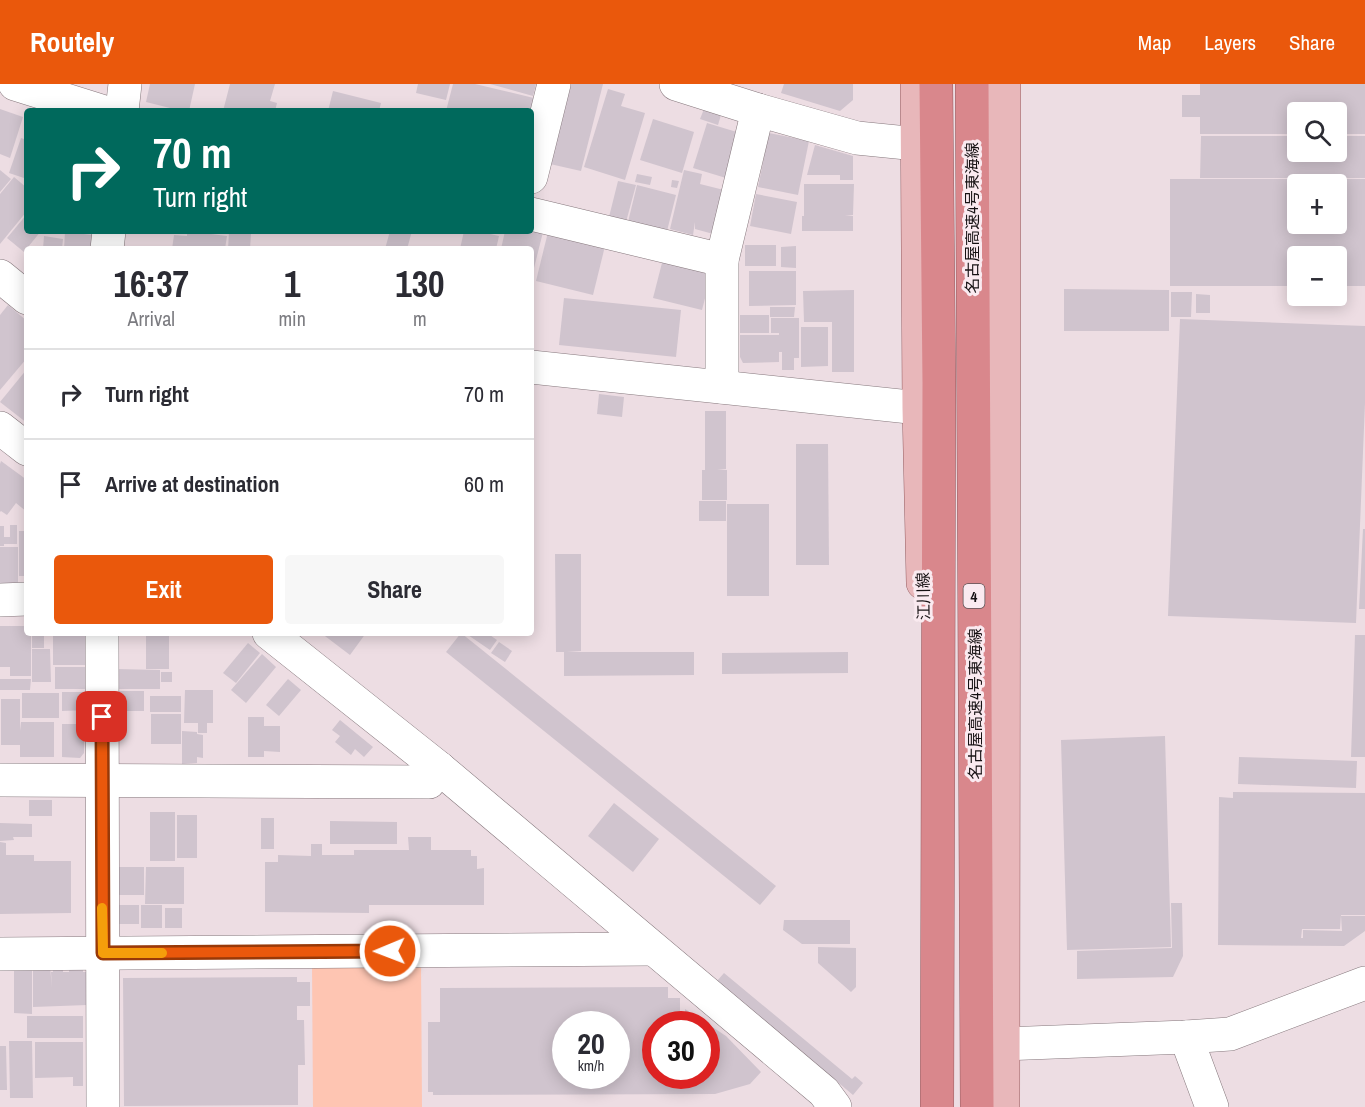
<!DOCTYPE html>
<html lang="en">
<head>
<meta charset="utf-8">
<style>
  body { margin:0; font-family:"Archivo Narrow","Noto Sans JP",sans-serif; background:#f7f7f7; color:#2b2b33; height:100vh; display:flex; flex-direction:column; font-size:22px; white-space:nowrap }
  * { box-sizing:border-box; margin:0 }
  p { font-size:20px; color:#7c7c81 }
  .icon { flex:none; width:33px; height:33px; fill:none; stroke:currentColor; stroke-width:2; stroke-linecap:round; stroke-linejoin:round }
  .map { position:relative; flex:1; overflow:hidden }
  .details { position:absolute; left:24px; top:162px; width:510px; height:390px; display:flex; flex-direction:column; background:#fff; border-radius:6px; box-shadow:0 3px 15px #0003 }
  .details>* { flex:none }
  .hud { position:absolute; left:24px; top:24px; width:510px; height:126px; border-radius:6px; box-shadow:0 3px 15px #0003; background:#00695c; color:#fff; overflow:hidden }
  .controls { position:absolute; left:1287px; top:18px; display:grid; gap:12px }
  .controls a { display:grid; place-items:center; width:60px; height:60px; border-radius:6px; background:#fff; box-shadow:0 3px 15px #0003; font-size:30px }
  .speed { position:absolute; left:552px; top:927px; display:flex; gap:12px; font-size:30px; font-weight:700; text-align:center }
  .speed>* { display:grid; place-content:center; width:78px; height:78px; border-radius:50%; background:#fff; box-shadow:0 3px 15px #0003; line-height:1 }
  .speed small { font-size:15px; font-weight:400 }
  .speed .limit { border:9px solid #d22; background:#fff; color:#111 }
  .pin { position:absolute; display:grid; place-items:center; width:51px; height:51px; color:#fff; margin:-26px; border-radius:12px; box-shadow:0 3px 9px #0006 }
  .me { position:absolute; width:66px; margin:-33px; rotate:269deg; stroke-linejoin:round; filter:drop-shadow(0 0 4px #0008) }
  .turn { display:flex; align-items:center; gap:21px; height:126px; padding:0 30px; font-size:27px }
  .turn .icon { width:78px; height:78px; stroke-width:2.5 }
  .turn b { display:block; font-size:42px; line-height:51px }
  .eta { display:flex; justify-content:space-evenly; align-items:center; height:102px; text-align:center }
  .eta b { font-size:36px; font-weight:700; line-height:42px }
  .button { display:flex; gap:12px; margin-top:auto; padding:12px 30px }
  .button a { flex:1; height:69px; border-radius:6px; background:#ea580c; color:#fff; font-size:24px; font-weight:700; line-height:69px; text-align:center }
  .button a+a { background:#f7f7f7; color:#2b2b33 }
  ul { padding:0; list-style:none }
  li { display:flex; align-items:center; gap:18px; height:90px; padding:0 30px; border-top:2px solid #e1e1e2 }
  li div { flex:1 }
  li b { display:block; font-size:22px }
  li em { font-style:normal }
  header { display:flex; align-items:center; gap:36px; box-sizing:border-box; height:84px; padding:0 30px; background:#ea580c; color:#fff }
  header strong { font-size:28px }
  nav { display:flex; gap:33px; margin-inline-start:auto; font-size:21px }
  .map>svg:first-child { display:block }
  .green { fill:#fec5b2 }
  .building { fill:#d0c4ce; fill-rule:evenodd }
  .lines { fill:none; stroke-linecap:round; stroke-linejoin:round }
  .minor-casing { stroke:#86787d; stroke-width:34 }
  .major-casing { stroke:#955e62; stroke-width:34 }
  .highway-casing { stroke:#955e62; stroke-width:34 }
  .minor { stroke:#fff; stroke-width:33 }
  .major { stroke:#e8b7ba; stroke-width:33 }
  .highway { stroke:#d9878c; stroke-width:33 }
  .route-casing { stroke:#983908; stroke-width:15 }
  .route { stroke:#ea580c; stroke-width:10 }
  .slow { stroke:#f59e0b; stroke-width:10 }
  .labels { text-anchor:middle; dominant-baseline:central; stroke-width:6; stroke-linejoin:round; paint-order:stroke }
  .shield { fill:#faeaf0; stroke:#5a5255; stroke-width:1.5 }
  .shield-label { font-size:15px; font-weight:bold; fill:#161113 }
  .street-label { font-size:16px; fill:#161113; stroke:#faeaf0 }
</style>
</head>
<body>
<header>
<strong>Routely</strong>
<nav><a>Map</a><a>Layers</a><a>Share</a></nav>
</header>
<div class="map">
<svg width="1365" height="1023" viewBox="0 0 1365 1023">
  <rect width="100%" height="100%" fill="#eddde3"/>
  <polygon class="green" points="421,879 422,1023 313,1023 312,880"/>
  <g class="building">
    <polygon points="150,0 195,0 189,27 182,27 146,18"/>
    <polygon points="230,0 275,0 270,17 277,19 275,27 223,27"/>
    <polygon points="418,0 450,0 446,16 416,9"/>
    <polygon points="453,0 475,0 534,14 531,27 446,27"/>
    <polygon points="490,0 536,0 533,12"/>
    <polygon points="570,0 603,0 581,87 550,80"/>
    <polygon points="784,0 853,0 853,16 840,27 781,9"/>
    <polygon points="1200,0 1365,0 1365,50 1336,50 1336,28 1298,28 1298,50 1200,50 1200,33 1182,33 1182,11 1200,11"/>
    <polygon points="608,5 625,10 621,22 645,29 625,96 584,83"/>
    <polygon points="333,7 381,19 379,27 328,27"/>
    <polygon points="0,25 23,33 10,74 0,70"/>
    <polygon points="704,25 721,31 718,41 700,35"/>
    <polygon points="653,35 694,48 682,89 640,76"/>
    <polygon points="707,39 740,49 726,94 693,84"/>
    <polygon points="769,49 809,57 798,111 758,103"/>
    <polygon points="1201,52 1298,52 1298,68 1336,68 1336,52 1365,52 1365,94 1200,94"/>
    <polygon points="21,54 27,56 27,95 9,89"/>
    <polygon points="815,61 853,72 853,96 840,96 840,91 807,91"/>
    <polygon points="0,86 11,95 0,108"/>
    <polygon points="684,86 702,90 700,100 728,107 717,151 695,145 695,138 693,151 670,145"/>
    <polygon points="637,90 652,93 650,101 635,98"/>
    <polygon points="14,93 27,104 27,127 0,160 0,110"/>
    <path d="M 1170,95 L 1365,95 L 1365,202 L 1336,202 L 1336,172 L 1298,172 L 1298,202 L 1170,202 ZM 1298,100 L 1336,100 L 1336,140 L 1298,140 Z"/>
    <polygon points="672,96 679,97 677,104 671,103"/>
    <polygon points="618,97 636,101 626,138 609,133"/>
    <polygon points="804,100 854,100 853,131 845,131 853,132 853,147 802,147 802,132 804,132"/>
    <polygon points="637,101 676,111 667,147 628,138"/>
    <polygon points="756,110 797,118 791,150 750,142"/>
    <polygon points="27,130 27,147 41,147 24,168 7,154"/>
    <polygon points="531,145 543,148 532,192 531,165 501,165 505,147 531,147"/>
    <polygon points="187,147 227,152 225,165 172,165 174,151 187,152"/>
    <polygon points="390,147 412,147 407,165 385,165"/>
    <polygon points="464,147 477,147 499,152 496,165 460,165"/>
    <polygon points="65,148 93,151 92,165 64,165"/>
    <polygon points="229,148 251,150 250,165 228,165"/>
    <polygon points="548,148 605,162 593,211 536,197"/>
    <polygon points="44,152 63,155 62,165 43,165"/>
    <rect x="745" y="161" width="31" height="21"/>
    <polygon points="302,162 317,163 317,165 301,165"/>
    <polygon points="796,162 796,184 781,183 781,163"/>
    <polygon points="663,175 712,187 702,226 653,214"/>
    <polygon points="749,187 796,187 796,221 749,222"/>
    <polygon points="1064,205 1169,206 1169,247 1064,247"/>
    <polygon points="854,206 854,288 832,288 832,238 804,238 803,207"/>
    <polygon points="1171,208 1192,208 1191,233 1171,233"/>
    <polygon points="1196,210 1210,211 1210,229 1196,229"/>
    <polygon points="564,214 681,226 676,273 559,261"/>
    <polygon points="8,221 27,237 27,274 0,306 0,231"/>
    <polygon points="770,223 795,223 794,233 770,233"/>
    <rect x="740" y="231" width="29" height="18"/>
    <polygon points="771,234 799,234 799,274 794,274 794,286 782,286 782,268 779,268 779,278 743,279 740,273 740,251 779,251 779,249 771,249"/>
    <polygon points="1180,235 1365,242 1365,319 1356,539 1168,532"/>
    <polygon points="801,243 828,243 828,282 801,283"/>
    <polygon points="27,285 27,339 0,318"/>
    <polygon points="599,310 624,313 622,333 597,330"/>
    <polygon points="705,327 726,327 726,385 717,386 727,386 727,416 702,416 702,386 705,386"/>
    <polygon points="796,360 828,360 829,481 796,481"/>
    <polygon points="1,377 27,396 27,428 16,419 7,431 1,427 0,428 0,380"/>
    <rect x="699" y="417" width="27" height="20"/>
    <rect x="727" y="420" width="42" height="92"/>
    <polygon points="10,441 17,441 17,460 4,460 4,462 0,462 0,442 4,442 4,453 10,453"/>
    <polygon points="1363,445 1365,445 1365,525 1359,525"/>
    <rect x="19" y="447" width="8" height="45"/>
    <rect x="0" y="463" width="18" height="39"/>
    <polygon points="555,470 581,470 581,567 567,568 694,568 694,591 564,592 564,568 556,568"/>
    <polygon points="0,542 27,542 27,549 31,549 31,592 10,592 10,583 0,583"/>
    <rect x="32" y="549" width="12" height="15"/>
    <rect x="53" y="549" width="35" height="32"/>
    <rect x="146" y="549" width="23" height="36"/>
    <polygon points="321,549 366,549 350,571"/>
    <polygon points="461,549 776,802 760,821 446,568"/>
    <polygon points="465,549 487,549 497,556 490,566"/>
    <polygon points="1355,551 1365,551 1365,673 1351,673"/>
    <polygon points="499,558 512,567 505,578 491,569"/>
    <polygon points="248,559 260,569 236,599 223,589"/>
    <polygon points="32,565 50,565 51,598 32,598"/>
    <polygon points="848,568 848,589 722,590 722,569"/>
    <polygon points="262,570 276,583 246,619 231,606"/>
    <rect x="55" y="583" width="31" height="22"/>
    <polygon points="116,585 160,586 160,605 116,605"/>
    <rect x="161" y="588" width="11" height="10"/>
    <polygon points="0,595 31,595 30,606 0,606"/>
    <polygon points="288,595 301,606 279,632 266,621"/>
    <polygon points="185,606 213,606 213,639 207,639 207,649 198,649 198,639 184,639"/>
    <rect x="117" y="607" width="27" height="20"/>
    <polygon points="62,608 88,608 88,626 62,627"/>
    <rect x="22" y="609" width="37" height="25"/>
    <rect x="150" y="612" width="31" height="16"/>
    <polygon points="1,615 20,615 20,647 21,638 54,638 54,673 20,673 20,661 1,661"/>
    <rect x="151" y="630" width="30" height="30"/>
    <polygon points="248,633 264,633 264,642 280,642 280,668 264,667 264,673 248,673"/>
    <polygon points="340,636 373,663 364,673 355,665 351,671 335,658 340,652 332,646"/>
    <polygon points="62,640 84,640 84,669 80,674 62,673"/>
    <polygon points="182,647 197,648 197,650 203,651 203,674 197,673 197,679 182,680"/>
    <polygon points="1165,652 1171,863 1067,866 1061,656"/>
    <polygon points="1239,673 1357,677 1356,704 1238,700"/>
    <polygon points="1233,708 1365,709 1365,831 1341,831 1340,845 1302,845 1301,854 1303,854 1303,846 1342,847 1341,832 1365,832 1365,847 1344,862 1218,861 1219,713 1233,714"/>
    <rect x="29" y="716" width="23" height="16"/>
    <polygon points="614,719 659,755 633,788 588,752"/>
    <rect x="150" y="728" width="25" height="49"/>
    <rect x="177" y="731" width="20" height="43"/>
    <rect x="261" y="734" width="13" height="31"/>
    <polygon points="330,737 397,738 397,760 330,760"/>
    <polygon points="0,739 32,740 32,753 13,753 14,756 0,757"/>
    <polygon points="408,753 431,753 431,766 471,766 471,772 477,772 477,785 484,784 484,821 369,821 369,829 265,828 265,778 278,778 278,771 311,772 311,760 322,760 322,771 354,771 354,766 409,766"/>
    <polygon points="0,758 6,759 6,771 34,771 34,777 71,777 71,829 0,830"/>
    <rect x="115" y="783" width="29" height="28"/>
    <polygon points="146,783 184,783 184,820 145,820"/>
    <polygon points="1171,819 1182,819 1183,872 1173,893 1077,895 1077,867 1172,864"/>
    <rect x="117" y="821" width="22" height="19"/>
    <rect x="141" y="821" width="21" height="23"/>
    <rect x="165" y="824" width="17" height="20"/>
    <polygon points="784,836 850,836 850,860 802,860 783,846"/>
    <polygon points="818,863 856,864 856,903 851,908 818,879"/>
    <polygon points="69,880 83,880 83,888 87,888 87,921 33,923 33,883 50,882 52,904 51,888 53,888 53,881 63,881 63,888 69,888"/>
    <polygon points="14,883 32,883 32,930 14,929"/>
    <polygon points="724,889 852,995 855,992 863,999 853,1011 717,897"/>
    <polygon points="297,893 297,898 310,898 310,922 297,922 297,936 304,936 305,981 298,981 298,1021 124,1022 123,894"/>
    <path d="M 668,903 L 668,914 L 680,914 L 680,935 L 685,935 L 685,925 L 726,952 L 761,988 L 750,1000 L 715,1010 L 433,1011 L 433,1008 L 428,1008 L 428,938 L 440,938 L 440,904 ZM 566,940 L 616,940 L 616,992 L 566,992 ZM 656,940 L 706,940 L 706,992 L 656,992 Z"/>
    <rect x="27" y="932" width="56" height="22"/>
    <polygon points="9,957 32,957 33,1014 10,1014"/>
    <polygon points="35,958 83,958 83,1002 73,1002 73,993 35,994"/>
    <polygon points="0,962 6,962 7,1006 0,1006"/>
  </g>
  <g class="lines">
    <defs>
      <g id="minor">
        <polyline points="15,0 101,27"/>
        <polyline points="676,0 758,26 857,54 917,60"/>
        <polyline points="122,27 125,0"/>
        <polyline points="531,93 554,0"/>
        <polyline points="531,130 722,176"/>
        <polyline points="107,165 109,147"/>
        <polyline points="0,192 27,214"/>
        <polyline points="531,283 919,324"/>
        <polyline points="722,303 722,176 758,26"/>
        <polyline points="0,344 27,365"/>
        <polyline points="0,516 27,515"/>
        <polyline points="102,549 103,1023"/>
        <polyline points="269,549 439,684 824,1008 835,1023"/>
        <polyline points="0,696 429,698 439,684"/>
        <polyline points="0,870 652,865"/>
        <polyline points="1186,953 1212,1023"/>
        <polyline points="1003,960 1186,953 1230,950 1365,899"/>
      </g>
      <g id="major">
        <polyline points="917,0 919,324 923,499"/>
        <polyline points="1003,1023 1004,0"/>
      </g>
      <g id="highway">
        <polyline points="936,0 939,298 937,1023"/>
        <polyline points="972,0 977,1023"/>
      </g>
    </defs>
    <use href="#minor" class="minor-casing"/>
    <use href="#major" class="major-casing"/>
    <use href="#highway" class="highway-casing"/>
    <use href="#minor" class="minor"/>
    <use href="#major" class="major"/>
    <use href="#highway" class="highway"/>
  </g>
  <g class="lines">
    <defs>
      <polyline id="route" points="102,633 103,869 390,867"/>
    </defs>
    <use href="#route" class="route-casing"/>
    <use href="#route" class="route"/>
    <polyline class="slow" points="102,824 103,869 162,869"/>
  </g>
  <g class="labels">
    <rect class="shield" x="963.5" y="500" width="21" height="24" rx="4.5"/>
    <g class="shield-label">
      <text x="974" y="512">4</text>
    </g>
    <g class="street-label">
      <text transform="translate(972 134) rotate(-90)">名古屋高速4号東海線</text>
      <text transform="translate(923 512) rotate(-91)">江川線</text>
      <text transform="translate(975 620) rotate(-90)">名古屋高速4号東海線</text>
    </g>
  </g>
</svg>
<div class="controls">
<a><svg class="icon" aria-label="search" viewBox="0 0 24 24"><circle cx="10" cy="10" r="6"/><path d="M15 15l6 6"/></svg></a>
<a>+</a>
<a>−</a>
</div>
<div class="speed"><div>20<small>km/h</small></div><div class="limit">30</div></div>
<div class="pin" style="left:102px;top:633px;background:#d93025"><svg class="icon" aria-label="arrive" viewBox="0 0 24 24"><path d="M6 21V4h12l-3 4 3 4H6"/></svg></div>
<svg class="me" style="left:390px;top:867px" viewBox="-20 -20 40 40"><circle r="17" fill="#ea580c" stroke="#fff" stroke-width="3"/><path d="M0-11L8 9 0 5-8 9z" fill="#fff"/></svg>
<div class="hud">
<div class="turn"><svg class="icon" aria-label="right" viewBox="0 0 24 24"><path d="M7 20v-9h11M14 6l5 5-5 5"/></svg><div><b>70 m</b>Turn right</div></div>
</div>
<section class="details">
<div class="eta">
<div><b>16:37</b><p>Arrival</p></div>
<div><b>1</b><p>min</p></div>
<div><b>130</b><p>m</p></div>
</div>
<ul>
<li><svg class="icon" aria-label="right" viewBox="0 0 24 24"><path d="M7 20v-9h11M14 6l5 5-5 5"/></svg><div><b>Turn right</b></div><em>70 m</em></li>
<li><svg class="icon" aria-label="arrive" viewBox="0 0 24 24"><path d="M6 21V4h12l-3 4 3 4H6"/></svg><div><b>Arrive at destination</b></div><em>60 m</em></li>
</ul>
<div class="button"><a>Exit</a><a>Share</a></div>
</section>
</div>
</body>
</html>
